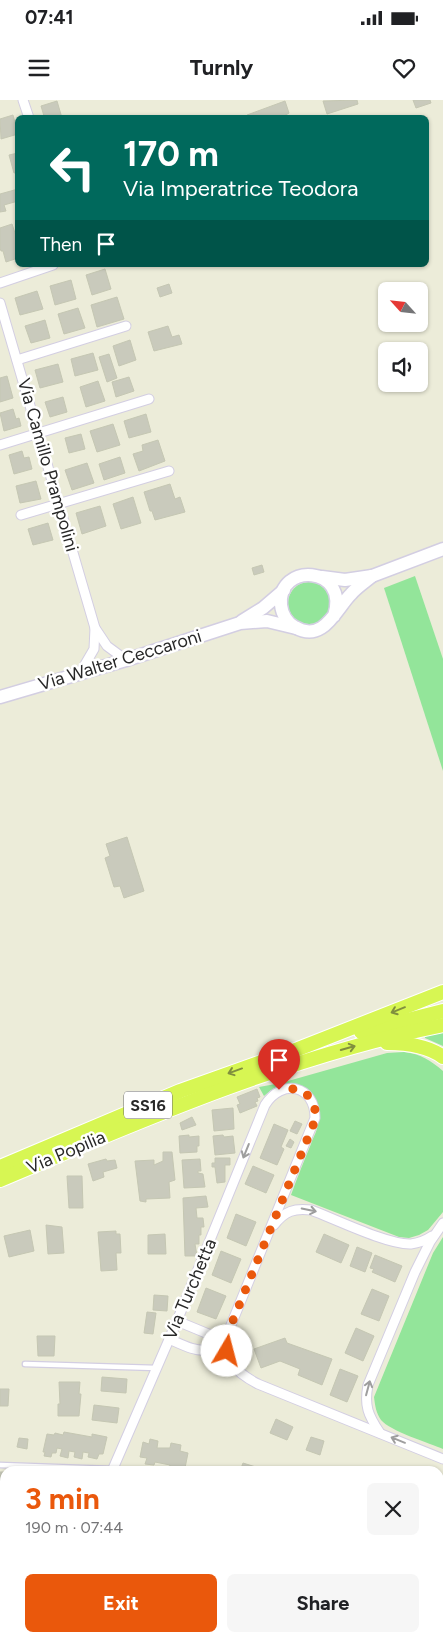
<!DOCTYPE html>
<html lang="en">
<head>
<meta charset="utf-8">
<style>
  body { margin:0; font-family:Figtree,sans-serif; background:#f6f6f6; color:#202124; height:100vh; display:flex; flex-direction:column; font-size:19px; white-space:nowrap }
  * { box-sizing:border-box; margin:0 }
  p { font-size:16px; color:#757577 }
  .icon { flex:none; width:28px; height:28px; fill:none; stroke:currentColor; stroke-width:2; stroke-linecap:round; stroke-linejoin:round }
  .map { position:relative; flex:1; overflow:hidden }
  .side { position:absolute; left:0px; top:1366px; width:444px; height:176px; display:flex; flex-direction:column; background:#fff; border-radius:15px 15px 0 0; box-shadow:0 1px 4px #0004 }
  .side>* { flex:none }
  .guide { position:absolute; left:15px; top:15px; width:414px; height:152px; border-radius:8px; box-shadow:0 1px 4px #0004; background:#00695c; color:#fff; overflow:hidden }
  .needle { width:32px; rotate:297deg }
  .buttons { position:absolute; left:378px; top:182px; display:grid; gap:10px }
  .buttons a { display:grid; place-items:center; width:50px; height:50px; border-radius:8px; background:#fff; box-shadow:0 1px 4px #0004; font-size:25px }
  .pin { position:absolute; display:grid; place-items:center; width:42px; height:42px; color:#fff; margin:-51px -21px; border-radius:50% 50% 50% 0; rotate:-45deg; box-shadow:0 0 5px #0007 }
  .pin .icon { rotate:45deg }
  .me { position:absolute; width:55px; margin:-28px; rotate:8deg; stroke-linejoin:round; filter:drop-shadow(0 0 4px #0008) }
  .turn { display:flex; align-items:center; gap:18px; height:105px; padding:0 25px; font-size:22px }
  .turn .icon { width:65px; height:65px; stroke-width:2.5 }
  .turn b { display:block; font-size:35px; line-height:42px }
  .then { display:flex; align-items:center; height:48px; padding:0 25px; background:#0003; gap:10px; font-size:19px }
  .round { display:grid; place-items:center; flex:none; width:52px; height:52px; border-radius:8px; background:#f6f6f6 }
  .head { display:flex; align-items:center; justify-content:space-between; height:85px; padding:0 25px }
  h1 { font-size:30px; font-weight:700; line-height:38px; color:#ea580c }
  .button { display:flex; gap:10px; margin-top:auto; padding:10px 25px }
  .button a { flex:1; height:58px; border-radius:8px; background:#ea580c; color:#fff; font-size:20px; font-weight:700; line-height:58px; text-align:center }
  .button a+a { background:#f6f6f6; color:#202124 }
  .status { display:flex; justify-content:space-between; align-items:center; height:35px; padding:0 25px; background:#fff; direction:ltr }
  .status svg { height:14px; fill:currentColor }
  header { display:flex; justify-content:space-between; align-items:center; height:65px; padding:0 25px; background:#fff; font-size:22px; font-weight:700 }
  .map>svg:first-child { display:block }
  .green { fill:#93e59a }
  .building { fill:#c9cabc; stroke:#c5c7b3 }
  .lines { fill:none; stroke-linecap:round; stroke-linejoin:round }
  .lane-casing { stroke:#d3cee2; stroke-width:7 }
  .street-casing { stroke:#d3cee2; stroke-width:11 }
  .secondary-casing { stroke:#d3cee2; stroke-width:15 }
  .primary-casing { stroke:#fff; stroke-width:16 }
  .lane { stroke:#fff; stroke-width:4.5 }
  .street { stroke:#fff; stroke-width:9 }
  .secondary { stroke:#fff; stroke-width:12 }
  .primary { stroke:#d7f653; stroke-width:14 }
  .oneway { stroke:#808f3e }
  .oneway2 { stroke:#9e9e9e }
  .route { stroke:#ea580c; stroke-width:9; stroke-dasharray:0 16.2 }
  .labels { text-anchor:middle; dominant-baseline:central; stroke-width:5; stroke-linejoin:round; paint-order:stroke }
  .shield { fill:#fff; stroke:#686868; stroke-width:1 }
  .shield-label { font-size:16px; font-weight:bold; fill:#282828 }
  .street-label { font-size:18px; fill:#282828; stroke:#fff }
</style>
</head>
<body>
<div class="status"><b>07:41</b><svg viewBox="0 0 49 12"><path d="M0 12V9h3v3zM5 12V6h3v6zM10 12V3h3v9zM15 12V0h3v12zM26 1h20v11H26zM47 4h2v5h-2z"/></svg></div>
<header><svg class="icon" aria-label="menu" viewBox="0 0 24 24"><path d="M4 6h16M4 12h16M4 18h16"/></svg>Turnly<svg class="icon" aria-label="heart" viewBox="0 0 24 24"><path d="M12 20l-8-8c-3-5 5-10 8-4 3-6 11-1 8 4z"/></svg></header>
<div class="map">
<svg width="443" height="1542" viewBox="0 0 443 1542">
  <rect width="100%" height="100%" fill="#ececd9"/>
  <g class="green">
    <polygon points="415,476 443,559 443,671 384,488"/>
    <circle cx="309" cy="503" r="21"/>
    <polygon points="443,932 443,946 425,938 425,936"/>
    <path d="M 404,952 C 421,954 430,960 443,971 L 443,1112 L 428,1130 L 419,1135 L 409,1138 L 399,1137 L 291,1095 C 297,1078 304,1061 311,1044 C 313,1037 318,1030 318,1022 C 320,1007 315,989 298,985 C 284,981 274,987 264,996 L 259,987 L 281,983 L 387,953 Z"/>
    <path d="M 443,1137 L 443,1349 C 429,1343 390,1331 381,1320 C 376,1313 375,1305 374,1297 L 433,1153 Z"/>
  </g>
  <g class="building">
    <polygon points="357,0 358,4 327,14 323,1"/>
    <polygon points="413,0 430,0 431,3 416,8"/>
    <polygon points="57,1 62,18 41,18 44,16 41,6"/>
    <polygon points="285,1 289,13 281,18 247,18 247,15"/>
    <polygon points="13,15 18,34 1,39 0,19"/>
    <polygon points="18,53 18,72 14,73 9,55"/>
    <polygon points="18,89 18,101 4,105 6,111 0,112 0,94"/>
    <polygon points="12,124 18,142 18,158 6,162 3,151 1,151 0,148 0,128"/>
    <polygon points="105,169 111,189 92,195 86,175"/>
    <polygon points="71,180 76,199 55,205 50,186"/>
    <polygon points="169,184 172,193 160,197 157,188"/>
    <polygon points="37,191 43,209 20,215 15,198"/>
    <polygon points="117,197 124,219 97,227 91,205"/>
    <polygon points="78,208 85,228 64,234 58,214"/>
    <polygon points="45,220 50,238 31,243 25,226"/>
    <polygon points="168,226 172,237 179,235 182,244 154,251 148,232"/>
    <polygon points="130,240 136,260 119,266 113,246"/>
    <polygon points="93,253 98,270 75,276 71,259"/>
    <polygon points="109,254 117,278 107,282 99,257"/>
    <polygon points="58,264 63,282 40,288 35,270"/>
    <polygon points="7,276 13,298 0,302 0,278"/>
    <polygon points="129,277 134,291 116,297 112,282"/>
    <polygon points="98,281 105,301 86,307 80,287"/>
    <polygon points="63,297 67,312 50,317 45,302"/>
    <polygon points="13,309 16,319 19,318 21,326 4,331 0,313"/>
    <polygon points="146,314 151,332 129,338 124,321"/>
    <polygon points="113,324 120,345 97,352 90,331"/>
    <polygon points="81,334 85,349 69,353 65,338"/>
    <polygon points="158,340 165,361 139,371 133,354 143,351 142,345"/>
    <polygon points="22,351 24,358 29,357 32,369 14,374 9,355"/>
    <polygon points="120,357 125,373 104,380 99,364"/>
    <polygon points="87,363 94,383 72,390 65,370"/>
    <polygon points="36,381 41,399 20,403 16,386"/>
    <polygon points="170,384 175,399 180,397 185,412 155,420 152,411 150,411 144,392"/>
    <polygon points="133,397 141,423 121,429 113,404"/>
    <polygon points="100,406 106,426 82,434 76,413"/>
    <polygon points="48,423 53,440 33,445 28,429"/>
    <polygon points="262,465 264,472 254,475 252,468"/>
    <polygon points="127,737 144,791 124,798 120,786 114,787 105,758 110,756 106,744"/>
    <polygon points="257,989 260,997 257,998 258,1001 255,1002 257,1006 240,1013 237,1005 240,1004 237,997"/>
    <polygon points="233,1008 234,1029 214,1031 212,1010"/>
    <polygon points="192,1017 196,1025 182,1030 180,1023"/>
    <polygon points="295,1021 302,1024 297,1034 290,1031"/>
    <polygon points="274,1024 288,1030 281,1047 284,1049 277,1065 260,1058"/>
    <polygon points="189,1035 189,1037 199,1036 199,1046 197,1046 197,1052 180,1053 179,1036"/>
    <polygon points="223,1035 224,1037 233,1036 235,1053 215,1055 213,1036"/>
    <polygon points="290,1039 294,1042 291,1048 286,1046"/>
    <polygon points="163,1052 172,1052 175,1080 169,1082 170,1098 146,1099 146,1102 140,1101 135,1061 154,1060 154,1065 163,1061"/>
    <polygon points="215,1058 230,1058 230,1065 225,1065 225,1082 217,1083 215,1067 212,1067 212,1063 215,1063"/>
    <polygon points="106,1059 107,1061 115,1060 117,1068 103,1072 104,1077 93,1081 88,1064"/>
    <polygon points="200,1059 201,1071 198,1071 198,1073 203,1074 205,1087 184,1088 182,1060"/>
    <polygon points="253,1066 274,1075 266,1093 245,1084"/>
    <polygon points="67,1076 82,1076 83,1108 69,1108"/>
    <polygon points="206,1096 208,1107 196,1108 197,1118 203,1118 204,1127 201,1127 201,1135 199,1135 199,1144 195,1144 197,1156 185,1156 183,1098"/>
    <polygon points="236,1114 256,1122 246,1146 227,1138"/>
    <polygon points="46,1125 62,1127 64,1153 48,1154"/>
    <polygon points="30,1130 34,1151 9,1157 4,1136"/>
    <polygon points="116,1131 116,1134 120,1134 121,1153 116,1153 117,1170 101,1171 98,1132"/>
    <polygon points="165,1134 166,1154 148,1154 148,1135"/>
    <polygon points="324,1134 349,1145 341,1163 316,1152"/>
    <polygon points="357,1147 372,1153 365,1172 350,1166"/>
    <polygon points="221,1151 241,1159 231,1183 212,1175"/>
    <polygon points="375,1155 402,1166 395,1182 372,1172 374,1169 370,1168"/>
    <polygon points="206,1188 226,1196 216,1219 197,1212"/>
    <polygon points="372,1189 389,1196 379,1221 361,1214"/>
    <polygon points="154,1195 168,1196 167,1211 153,1210"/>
    <polygon points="147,1212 156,1213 153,1234 144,1233"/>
    <polygon points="356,1228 374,1236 363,1261 345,1253"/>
    <polygon points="37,1236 55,1236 54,1256 38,1256"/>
    <polygon points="285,1238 287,1243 332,1259 322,1285 298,1275 300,1269 280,1261 261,1268 254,1249"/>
    <polygon points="340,1269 358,1276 347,1302 330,1295"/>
    <polygon points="102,1277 127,1279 126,1293 101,1291"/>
    <polygon points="59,1282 80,1282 79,1294 81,1294 79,1316 58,1316 58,1304 60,1304"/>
    <polygon points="0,1289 9,1289 8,1306 0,1306"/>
    <polygon points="94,1305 119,1308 117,1323 92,1320"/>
    <polygon points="276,1319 293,1327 287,1340 270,1333"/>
    <polygon points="64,1332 92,1337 92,1334 107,1337 103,1354 99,1354 97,1359 88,1357 89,1353 83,1352 82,1359 74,1357 75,1352 69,1351 68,1358 60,1356 62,1349 57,1348 56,1353 52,1353 51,1357 44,1356 45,1352 43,1352 47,1334 54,1335 55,1333 63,1335"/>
    <polygon points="311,1337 324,1341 320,1355 306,1350"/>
    <polygon points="19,1338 28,1339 27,1349 17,1347"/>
    <polygon points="150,1339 158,1341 157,1348 170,1348 171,1343 181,1345 180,1351 188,1353 185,1368 180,1367 180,1370 169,1368 170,1365 155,1362 154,1365 145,1364 147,1358 140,1357 143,1342 149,1344"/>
    <polygon points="243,1363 262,1369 261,1371 240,1371"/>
    <polygon points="0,1372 5,1372 5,1377 2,1377 2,1386 5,1386 4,1392 0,1392"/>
    <rect x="0" y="1440" width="5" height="22"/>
    <polygon points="0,1518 5,1520 5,1538 25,1538 23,1542 0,1542"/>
    <polygon points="59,1538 62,1539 63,1538 71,1538 83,1542 58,1542"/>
    <polygon points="135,1538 150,1538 149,1542 144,1542 134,1539"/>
  </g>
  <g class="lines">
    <defs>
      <g id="lane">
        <polyline points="25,1264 157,1268"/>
        <polyline points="0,1365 112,1369"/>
        <polyline points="0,1431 5,1431"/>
        <polyline points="0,1465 5,1465"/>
      </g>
      <g id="street">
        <polyline points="23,0 29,18"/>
        <polyline points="0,183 53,165"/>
        <polyline points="0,203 95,528 107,546 126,560"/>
        <polyline points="17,260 126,226"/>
        <polyline points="0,345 149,299"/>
        <polyline points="21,415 169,371"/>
        <polyline points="80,573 94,549 95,528"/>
        <path d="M 274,1125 C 285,1111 294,1108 311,1110 C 335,1119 388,1145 411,1144 C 419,1143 426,1140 432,1136"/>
        <polyline points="177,1221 218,1238 227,1237"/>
        <path d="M 169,1239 C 181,1244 195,1252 207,1250 C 214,1249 219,1245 226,1244"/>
        <path d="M 380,1333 C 368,1315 364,1306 368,1285 L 415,1172 L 430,1142 L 443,1123"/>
        <path d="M 112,1371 L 177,1221 L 265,1005 C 282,978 315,985 315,1018 L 229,1230 C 220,1258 235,1272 258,1284 L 443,1359"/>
        <polyline points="40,1542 42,1538"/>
      </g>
      <g id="secondary">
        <polyline points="322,477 345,480 372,476 443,449"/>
        <path d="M 334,516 C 350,465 277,462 281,505 C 282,514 287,523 295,527 C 323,544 336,509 351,494 C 357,487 365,482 372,476"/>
        <polyline points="242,521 263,508 284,490"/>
        <polyline points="0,597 126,560 240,523 267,521 296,528"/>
      </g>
      <g id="primary">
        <polyline points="361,932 443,911"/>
        <path d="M 387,943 C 405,943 428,946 443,957"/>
        <polyline points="0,1067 180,991 298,949 443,892"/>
        <path d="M 0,1080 C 144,1019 289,956 443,925"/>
      </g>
    </defs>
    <use href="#lane" class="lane-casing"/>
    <use href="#street" class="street-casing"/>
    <use href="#secondary" class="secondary-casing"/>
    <use href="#primary" class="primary-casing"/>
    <use href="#lane" class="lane"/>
    <use href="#street" class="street"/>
    <use href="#secondary" class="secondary"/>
    <use href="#primary" class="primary"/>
  </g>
  <defs><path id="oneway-shaft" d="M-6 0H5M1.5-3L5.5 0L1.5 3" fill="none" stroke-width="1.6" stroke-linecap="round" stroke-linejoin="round" transform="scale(1.25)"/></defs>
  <g class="oneway">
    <use href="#oneway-shaft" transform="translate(398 910) rotate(158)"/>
    <use href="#oneway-shaft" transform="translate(348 948) rotate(-16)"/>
    <use href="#oneway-shaft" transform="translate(235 971) rotate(160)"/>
  </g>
  <g class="oneway2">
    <use href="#oneway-shaft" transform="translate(246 1051) rotate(112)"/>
    <use href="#oneway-shaft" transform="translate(309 1110) rotate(12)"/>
    <use href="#oneway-shaft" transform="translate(368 1288) rotate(-75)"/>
    <use href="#oneway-shaft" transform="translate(398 1340) rotate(-158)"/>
  </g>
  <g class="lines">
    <path class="route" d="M 227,1251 L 226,1244 L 229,1230 L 316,1018 C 315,995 301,985 279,990"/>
  </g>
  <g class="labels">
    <rect class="shield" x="124" y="991.5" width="48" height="27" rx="4"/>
    <g class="shield-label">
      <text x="148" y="1005">SS16</text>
    </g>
    <g class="street-label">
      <text transform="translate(48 365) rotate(74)">Via Camillo Prampolini</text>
      <text transform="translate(120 560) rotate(-17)">Via Walter Ceccaroni</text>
      <text transform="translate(66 1052) rotate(-23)">Via Popilia</text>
      <text transform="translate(190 1189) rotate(-67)">Via Turchetta</text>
    </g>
  </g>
</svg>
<div class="buttons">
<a><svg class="needle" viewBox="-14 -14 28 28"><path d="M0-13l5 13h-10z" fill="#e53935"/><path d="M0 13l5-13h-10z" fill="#757577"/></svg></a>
<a><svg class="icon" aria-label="sound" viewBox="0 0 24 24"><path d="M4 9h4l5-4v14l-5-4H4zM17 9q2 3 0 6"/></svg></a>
</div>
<div class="pin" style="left:279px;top:990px;background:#d93025"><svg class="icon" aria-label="arrive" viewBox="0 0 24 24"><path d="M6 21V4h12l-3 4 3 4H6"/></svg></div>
<svg class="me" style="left:227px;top:1251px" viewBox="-20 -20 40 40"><circle r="19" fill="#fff"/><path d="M0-13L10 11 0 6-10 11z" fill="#ea580c"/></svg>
<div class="guide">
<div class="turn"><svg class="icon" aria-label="left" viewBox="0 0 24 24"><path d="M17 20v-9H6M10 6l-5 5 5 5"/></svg><div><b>170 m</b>Via Imperatrice Teodora</div></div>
<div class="then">Then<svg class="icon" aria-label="arrive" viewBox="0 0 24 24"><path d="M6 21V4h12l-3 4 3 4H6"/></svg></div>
</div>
<section class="side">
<div class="head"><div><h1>3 min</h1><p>190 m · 07:44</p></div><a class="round"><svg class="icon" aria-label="close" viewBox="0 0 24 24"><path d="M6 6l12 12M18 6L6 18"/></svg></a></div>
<div class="button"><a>Exit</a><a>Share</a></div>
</section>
</div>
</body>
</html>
